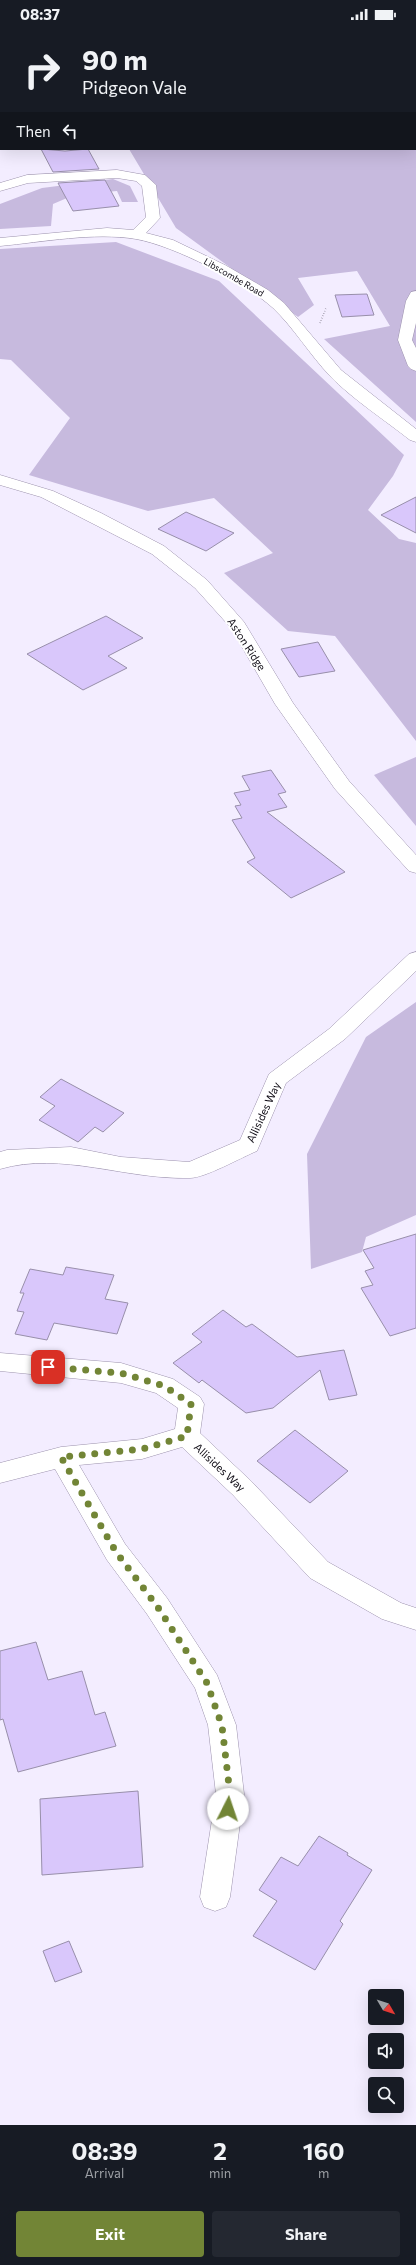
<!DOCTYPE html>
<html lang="en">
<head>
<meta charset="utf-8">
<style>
  body { margin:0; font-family:Commissioner,sans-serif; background:#242831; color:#f1f3f6; height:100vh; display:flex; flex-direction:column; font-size:15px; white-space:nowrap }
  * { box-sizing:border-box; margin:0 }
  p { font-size:13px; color:#9ea1a6 }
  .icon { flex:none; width:22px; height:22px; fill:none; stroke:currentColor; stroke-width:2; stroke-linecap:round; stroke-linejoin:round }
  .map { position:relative; height:2097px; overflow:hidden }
  .sheet { display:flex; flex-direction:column; background:#171b24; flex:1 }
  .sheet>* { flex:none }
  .guide { position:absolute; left:0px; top:0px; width:416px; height:122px; box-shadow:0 4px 16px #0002; background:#171b24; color:#f1f3f6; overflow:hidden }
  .needle { width:26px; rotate:129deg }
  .buttons { position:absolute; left:368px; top:1961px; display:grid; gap:8px }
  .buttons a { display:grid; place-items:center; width:36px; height:36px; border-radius:4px; background:#171b24; box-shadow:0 4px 16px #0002; font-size:20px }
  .pin { position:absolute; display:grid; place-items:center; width:34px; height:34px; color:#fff; margin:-17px; border-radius:8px; box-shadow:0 2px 6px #0006 }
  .me { position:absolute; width:44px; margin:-22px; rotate:4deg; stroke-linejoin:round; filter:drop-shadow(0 0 3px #0008) }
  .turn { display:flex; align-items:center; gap:14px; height:84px; padding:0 16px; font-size:18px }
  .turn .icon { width:52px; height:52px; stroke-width:2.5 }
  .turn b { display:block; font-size:28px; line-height:34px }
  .then { display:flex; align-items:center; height:38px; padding:0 16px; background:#0003; gap:8px; font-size:15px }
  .eta { display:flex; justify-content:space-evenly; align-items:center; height:68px; text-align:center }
  .eta b { font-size:24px; font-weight:700; line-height:28px }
  .cta { display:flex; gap:8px; margin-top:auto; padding:8px 16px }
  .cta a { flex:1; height:46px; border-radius:4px; background:#728536; color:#fff; font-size:16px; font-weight:700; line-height:46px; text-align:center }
  .cta a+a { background:#242831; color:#f1f3f6 }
  .status { display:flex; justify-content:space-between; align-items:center; height:28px; padding:0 20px; background:#171b24; direction:ltr }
  .status svg { height:11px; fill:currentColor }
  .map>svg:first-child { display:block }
  .green { fill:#c7bade }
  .building { fill:#d9c7fb; stroke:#988faa }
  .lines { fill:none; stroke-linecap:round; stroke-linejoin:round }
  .minor-casing { stroke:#9c92ad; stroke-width:1 }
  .major-casing { stroke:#9c92ad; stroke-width:1 }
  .path { stroke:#7a7683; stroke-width:1.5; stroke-dasharray:0.5 2; stroke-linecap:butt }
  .minor { fill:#fff; fill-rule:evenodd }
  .major { fill:#fff; fill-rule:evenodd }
  .route { stroke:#728536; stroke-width:7; stroke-dasharray:0 12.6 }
  .labels { text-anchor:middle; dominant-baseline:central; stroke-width:4; stroke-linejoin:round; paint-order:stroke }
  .far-street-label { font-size:9px; fill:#0e0b14; stroke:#fff }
  .street-label { font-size:11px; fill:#0e0b14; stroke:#fff }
</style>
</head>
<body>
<div class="status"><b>08:37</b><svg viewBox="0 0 49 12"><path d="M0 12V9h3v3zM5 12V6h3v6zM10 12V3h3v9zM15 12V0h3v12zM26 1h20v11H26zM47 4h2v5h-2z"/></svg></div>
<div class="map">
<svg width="416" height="2097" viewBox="0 0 416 2097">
  <rect width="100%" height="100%" fill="#f3edff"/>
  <g class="green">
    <polygon points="104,0 306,0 306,1 99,1"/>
    <polygon points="415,60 416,60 416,394 324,311 390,298 357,243 298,250 314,277 298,289 176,200 129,121 415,121"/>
    <polygon points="113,151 130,158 138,174 122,174 117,163 74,167 53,176 51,198 0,201 0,176 42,160"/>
    <polygon points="116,214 219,253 404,427 393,448 368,482 399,511 416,515 416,713 335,608 288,603 224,545 273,525 214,470 148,483 29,447 70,390 11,332 0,331 0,221"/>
    <polygon points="416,729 416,798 374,747"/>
    <polygon points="416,974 416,1187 366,1209 362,1224 311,1241 307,1126 366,1009"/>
  </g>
  <g class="building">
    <polygon points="41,121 65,123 88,121 99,141 53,144"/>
    <polygon points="105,152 119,178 73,183 58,155"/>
    <polygon points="367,266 374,287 342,289 335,267"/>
    <polygon points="416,469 416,505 381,487"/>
    <polygon points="186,484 234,505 206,523 158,501"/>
    <polygon points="106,588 143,610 108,628 127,640 83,662 27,626"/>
    <polygon points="318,614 335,643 299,649 281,621"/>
    <polygon points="271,742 286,764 278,766 287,779 267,784 345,844 291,870 247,834 255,830 232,792 242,790 235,778 241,777 234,765 250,762 242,748"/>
    <polygon points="61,1051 124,1085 103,1104 95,1099 78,1114 39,1092 55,1078 40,1069"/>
    <polygon points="416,1206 416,1300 390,1308 361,1260 373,1257 365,1243 374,1240 363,1222"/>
    <polygon points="66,1239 114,1247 105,1271 128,1275 117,1306 54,1295 47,1312 15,1306 24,1284 17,1283 24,1265 20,1265 30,1241 63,1247"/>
    <polygon points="223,1282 246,1299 252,1296 297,1329 344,1322 357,1367 329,1372 320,1342 273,1380 246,1385 202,1352 199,1355 173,1335 202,1314 192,1306"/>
    <polygon points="295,1402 348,1443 310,1475 257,1433"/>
    <polygon points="36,1614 48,1652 82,1643 95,1687 105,1684 116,1718 18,1744 3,1691 0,1692 0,1623"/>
    <polygon points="138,1763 143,1839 42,1847 40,1771"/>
    <polygon points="319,1808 348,1825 347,1827 372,1842 340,1893 343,1896 315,1942 253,1908 277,1873 259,1862 281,1829 298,1838"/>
    <polygon points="69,1913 82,1944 55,1954 43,1923"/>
  </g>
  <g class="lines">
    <defs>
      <g id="minor">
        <path d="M 117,142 L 145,147 L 156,157 L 160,190 L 146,205 L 173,212 L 225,237 L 268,262 L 284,275 L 341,342 L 416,401 L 416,414 L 410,412 C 386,393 351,370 330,348 C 310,327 294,300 273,280 C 244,254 175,218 136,211 C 94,204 43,214 0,218 L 0,210 L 107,200 L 133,202 L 146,189 L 142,158 L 136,153 L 117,150 L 28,155 L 0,163 L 0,155 L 27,147 Z"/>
        <polygon points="416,263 416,295 412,312 416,320 416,343 411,341 408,338 398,312 406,273 411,264"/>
        <polygon points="0,447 53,463 101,485 164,518 207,552 244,594 293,675 349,753 416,827 416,845 409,843 335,761 275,676 231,600 195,560 152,526 41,469 0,457"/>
        <path d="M 416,924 L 416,943 L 345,1011 L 286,1055 L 257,1123 C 242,1129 205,1150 190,1150 C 126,1152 62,1123 0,1141 L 0,1124 L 7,1122 L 71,1119 L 121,1129 L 189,1134 L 240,1112 L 269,1046 L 329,1001 L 409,926 Z"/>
        <polygon points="0,1325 121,1335 173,1351 200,1369 204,1376 200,1405 251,1453 328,1534 401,1575 416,1580 416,1602 382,1591 310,1550 233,1467 182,1419 142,1431 79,1437 125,1516 167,1570 217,1647 236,1697 244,1766 230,1869 226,1879 215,1883 204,1879 200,1869 216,1766 208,1697 195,1660 147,1586 107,1532 55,1441 0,1455 0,1435 61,1419 142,1411 175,1401 178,1380 156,1365 121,1355 0,1343"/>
      </g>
      <g id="major">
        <rect x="0" y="51" width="1" height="8"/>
        <rect x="415" y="54" width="1" height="8"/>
      </g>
    </defs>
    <use href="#minor" class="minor-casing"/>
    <use href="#major" class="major-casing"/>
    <polyline class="path" points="320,295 326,280"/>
    <use href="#minor" class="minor"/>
    <use href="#major" class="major"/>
  </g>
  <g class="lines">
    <polyline class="route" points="48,1339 121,1345 164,1358 191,1376 187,1408 142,1421 61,1429 116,1524 157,1578 207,1655 222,1698 230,1766 228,1781"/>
  </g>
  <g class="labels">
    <g class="far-street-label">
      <text transform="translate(234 249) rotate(30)">Libscombe Road</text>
    </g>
    <g class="street-label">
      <text transform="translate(247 616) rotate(57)">Aston Ridge</text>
      <text transform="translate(263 1084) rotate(-65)">Allisides Way</text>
      <text transform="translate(220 1439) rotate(43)">Allisides Way</text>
    </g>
  </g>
</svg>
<div class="buttons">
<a><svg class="needle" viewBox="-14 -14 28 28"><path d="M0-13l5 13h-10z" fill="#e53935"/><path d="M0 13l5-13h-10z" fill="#9ea1a6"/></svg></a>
<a><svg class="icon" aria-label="sound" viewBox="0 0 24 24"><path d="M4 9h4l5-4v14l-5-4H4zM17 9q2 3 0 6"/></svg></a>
<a><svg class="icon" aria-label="search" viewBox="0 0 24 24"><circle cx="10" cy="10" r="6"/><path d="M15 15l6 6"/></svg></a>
</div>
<div class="pin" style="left:48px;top:1339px;background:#d93025"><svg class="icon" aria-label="arrive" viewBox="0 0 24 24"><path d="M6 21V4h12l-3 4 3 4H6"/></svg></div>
<svg class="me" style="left:228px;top:1781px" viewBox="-20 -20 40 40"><circle r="19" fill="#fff"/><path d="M0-13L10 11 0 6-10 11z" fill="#728536"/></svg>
<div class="guide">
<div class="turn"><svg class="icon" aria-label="right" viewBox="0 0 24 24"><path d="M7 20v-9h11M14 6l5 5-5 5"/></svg><div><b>90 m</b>Pidgeon Vale</div></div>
<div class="then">Then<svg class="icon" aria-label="left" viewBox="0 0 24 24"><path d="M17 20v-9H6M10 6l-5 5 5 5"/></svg></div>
</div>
</div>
<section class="sheet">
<div class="eta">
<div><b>08:39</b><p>Arrival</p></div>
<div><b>2</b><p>min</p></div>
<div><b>160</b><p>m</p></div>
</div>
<div class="cta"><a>Exit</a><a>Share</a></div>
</section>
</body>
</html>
